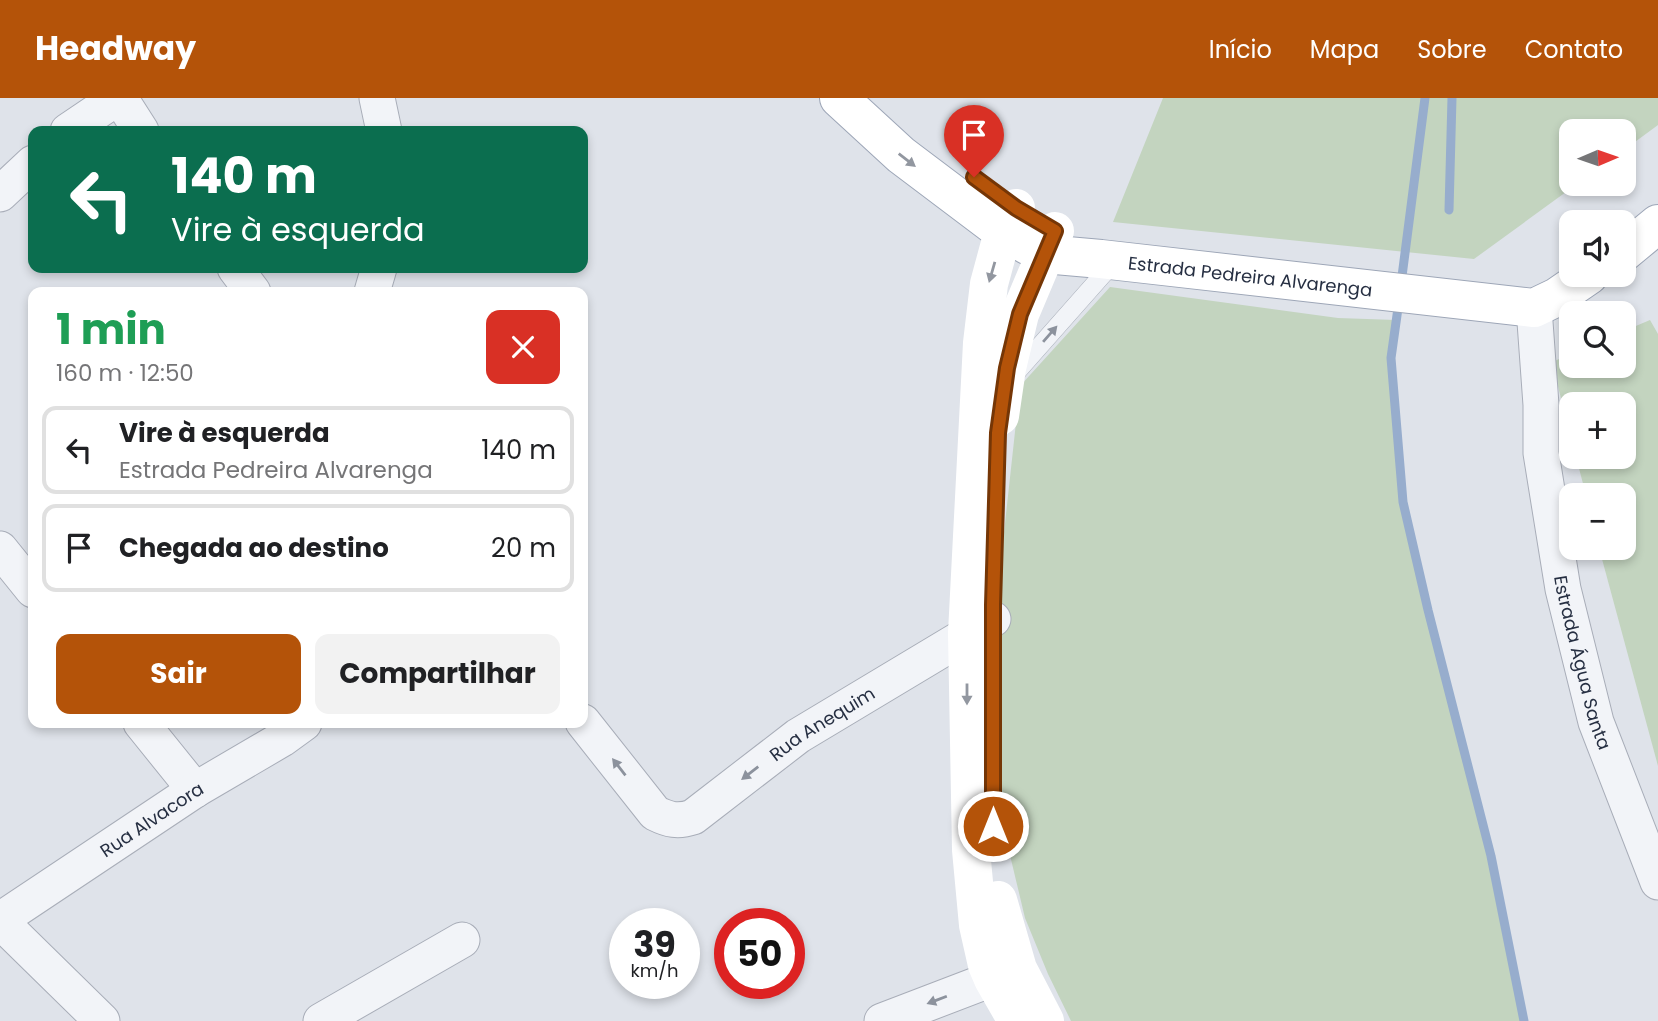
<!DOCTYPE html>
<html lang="pt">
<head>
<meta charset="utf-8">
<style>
  body { margin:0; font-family:Poppins,sans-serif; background:#f2f2f2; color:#202124; height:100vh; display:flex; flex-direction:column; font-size:26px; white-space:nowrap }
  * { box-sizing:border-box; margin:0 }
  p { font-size:23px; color:#757577 }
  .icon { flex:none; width:38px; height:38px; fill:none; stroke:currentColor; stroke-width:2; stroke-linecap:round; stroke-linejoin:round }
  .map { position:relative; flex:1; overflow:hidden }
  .side { position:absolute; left:28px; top:189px; width:560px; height:441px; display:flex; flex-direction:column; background:#fff; border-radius:14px; box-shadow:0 4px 10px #0003 }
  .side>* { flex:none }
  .hud { position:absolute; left:28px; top:28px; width:560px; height:147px; border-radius:14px; box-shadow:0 4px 10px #0003; background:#0b6e4f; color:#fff; overflow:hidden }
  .needle { width:46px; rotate:88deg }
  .controls { position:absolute; left:1559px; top:21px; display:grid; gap:14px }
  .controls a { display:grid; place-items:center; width:77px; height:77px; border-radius:14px; background:#fff; box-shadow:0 4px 10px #0003; font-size:35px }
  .speed { position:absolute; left:609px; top:810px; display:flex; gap:14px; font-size:35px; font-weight:700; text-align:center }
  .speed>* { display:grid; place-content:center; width:91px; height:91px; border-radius:50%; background:#fff; box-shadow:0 4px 10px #0003; line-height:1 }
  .speed small { font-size:18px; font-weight:400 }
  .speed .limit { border:10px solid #d22; background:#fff; color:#111 }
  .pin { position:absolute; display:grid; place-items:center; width:60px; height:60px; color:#fff; margin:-72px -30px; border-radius:50% 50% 50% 0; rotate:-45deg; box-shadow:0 0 7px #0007 }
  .pin .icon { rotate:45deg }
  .me { position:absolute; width:77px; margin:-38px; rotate:0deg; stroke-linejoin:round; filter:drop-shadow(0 0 5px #0008) }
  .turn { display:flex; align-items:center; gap:24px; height:147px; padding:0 28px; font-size:32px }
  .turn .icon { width:91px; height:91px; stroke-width:2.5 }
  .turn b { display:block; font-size:49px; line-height:60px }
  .round { display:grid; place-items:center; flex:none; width:74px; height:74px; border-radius:14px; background:#f2f2f2 }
  .summary { display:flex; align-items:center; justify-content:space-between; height:119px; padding:0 28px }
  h1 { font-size:42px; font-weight:700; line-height:52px; color:#1e9e55 }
  .cta { display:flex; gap:14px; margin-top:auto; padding:14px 28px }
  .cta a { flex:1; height:80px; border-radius:14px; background:#b45309; color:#fff; font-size:28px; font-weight:700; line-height:80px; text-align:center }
  .cta a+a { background:#f2f2f2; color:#202124 }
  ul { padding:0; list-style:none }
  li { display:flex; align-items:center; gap:21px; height:88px; margin:0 14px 10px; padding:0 14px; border:4px solid #e0e0e0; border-radius:14px }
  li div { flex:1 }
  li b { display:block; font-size:26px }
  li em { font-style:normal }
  header { display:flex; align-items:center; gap:42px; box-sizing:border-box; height:98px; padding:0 35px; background:#b45309; color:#fff }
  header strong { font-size:33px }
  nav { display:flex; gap:38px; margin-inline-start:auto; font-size:24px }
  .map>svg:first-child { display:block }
  .green { fill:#c3d4bf }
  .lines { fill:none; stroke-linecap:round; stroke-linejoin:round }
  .stream { stroke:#97adcd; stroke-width:9 }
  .lane-casing { stroke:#a8adb8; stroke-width:19 }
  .street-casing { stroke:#a8adb8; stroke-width:37 }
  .primary-casing { stroke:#9da6b7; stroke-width:40 }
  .lane { stroke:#f2f4f8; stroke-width:18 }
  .street { stroke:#f2f4f8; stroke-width:35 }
  .secondary { stroke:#fff; stroke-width:38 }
  .primary { stroke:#fff; stroke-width:38 }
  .oneway { fill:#9297a0 }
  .oneway2 { fill:#8c929d }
  .route-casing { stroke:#753606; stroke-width:18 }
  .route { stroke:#b45309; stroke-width:12 }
  .labels { text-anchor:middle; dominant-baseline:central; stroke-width:5; stroke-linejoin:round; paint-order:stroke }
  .street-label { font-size:18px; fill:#262f42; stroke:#eff2f7 }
</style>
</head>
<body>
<header>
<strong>Headway</strong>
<nav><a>Início</a><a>Mapa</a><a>Sobre</a><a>Contato</a></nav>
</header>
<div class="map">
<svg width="1658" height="923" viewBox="0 0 1658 923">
  <rect width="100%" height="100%" fill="#dfe3ea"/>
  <g class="green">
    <polygon points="1163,0 1658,0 1658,27 1624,52 1624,33 1572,33 1572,86 1577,86 1474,161 1113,124"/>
    <polygon points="1110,189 1338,220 1396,222 1391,261 1403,404 1486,736 1526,923 1071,923 1048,876 1025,820 1004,732 994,526 1020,288"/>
    <polygon points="1650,222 1658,236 1658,668 1599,450 1624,450 1624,397 1586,397 1576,359 1624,359 1624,306 1572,306 1571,341 1552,264 1571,256 1572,268 1624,268 1624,233"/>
  </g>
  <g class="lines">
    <g class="stream">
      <polyline points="1449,112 1452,0"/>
      <polyline points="1401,186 1425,0"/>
      <polyline points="1399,203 1391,260 1403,404 1428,512 1491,758 1524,923"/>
    </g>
    <defs>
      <polyline id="lane" points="1014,277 1114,164"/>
      <g id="street">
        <polyline points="120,0 141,33"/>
        <polyline points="377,0 384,33"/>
        <polyline points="68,33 117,0"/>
        <polyline points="0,96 33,65"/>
        <polyline points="235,170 253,194"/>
        <polyline points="372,194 379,170"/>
        <path id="s1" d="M 1534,210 L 1541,307 L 1541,355 L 1563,491 L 1596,624 L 1658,784"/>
        <polyline points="0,451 33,492"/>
        <path id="s2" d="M 583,624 L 655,715 C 669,722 678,724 693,719 L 798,638 L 993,521"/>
        <polyline points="141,625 195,692"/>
        <path id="s3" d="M 0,822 L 195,692 L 282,641 L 304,625"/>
        <polyline points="0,823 102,923"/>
        <polyline points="321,923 462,842"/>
        <polyline points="882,923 1018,871"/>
      </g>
      <g id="primary">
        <path id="s4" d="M 839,0 L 901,57 L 1003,134 L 1044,156 L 1101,161 L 1534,210 L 1557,199 L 1589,177"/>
        <polyline points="1624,154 1658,126"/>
      </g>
    </defs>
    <use href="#lane" class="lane-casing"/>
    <use href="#street" class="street-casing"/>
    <use href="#primary" class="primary-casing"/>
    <use href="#lane" class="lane"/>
    <use href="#street" class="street"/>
    <g class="secondary">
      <polyline points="1016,110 1003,134 989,186 982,245 967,535 971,752 978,827 987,867 993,881 1017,923"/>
      <polyline points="1000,318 1007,270 1020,216 1055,133"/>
      <polyline points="998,802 1018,871 1045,923"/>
    </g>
    <use href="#primary" class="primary"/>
  </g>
  <defs><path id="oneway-solid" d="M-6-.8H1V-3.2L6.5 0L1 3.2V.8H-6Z" transform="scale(1.75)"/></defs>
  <g class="oneway">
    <use href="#oneway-solid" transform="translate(907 62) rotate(38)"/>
    <use href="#oneway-solid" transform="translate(992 174) rotate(106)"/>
    <use href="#oneway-solid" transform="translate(967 596) rotate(90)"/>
  </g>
  <g class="oneway2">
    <use href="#oneway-solid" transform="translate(1050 236) rotate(-49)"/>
    <use href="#oneway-solid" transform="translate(619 669) rotate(-128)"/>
    <use href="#oneway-solid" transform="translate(750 675) rotate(142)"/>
    <use href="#oneway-solid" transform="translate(937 902) rotate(159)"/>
  </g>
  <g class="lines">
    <defs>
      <polyline id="route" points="974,79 1016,110 1055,133 1020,216 1007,270 998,335 993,507 993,728"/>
    </defs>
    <use href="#route" class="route-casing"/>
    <use href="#route" class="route"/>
  </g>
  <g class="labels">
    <g class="street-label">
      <text stroke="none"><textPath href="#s4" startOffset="466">Estrada Pedreira Alvarenga</textPath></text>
      <text stroke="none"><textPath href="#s1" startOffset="359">Estrada Água Santa</textPath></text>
      <text stroke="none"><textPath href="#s2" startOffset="315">Rua Anequim</textPath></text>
      <text stroke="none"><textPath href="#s3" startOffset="182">Rua Alvacora</textPath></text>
    </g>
  </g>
</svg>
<div class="controls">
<a><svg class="needle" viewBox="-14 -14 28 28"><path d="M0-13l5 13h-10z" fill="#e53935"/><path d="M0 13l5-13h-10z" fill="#757577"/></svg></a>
<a><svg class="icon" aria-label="sound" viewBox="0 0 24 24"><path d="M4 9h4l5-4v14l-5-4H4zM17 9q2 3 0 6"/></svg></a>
<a><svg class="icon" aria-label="search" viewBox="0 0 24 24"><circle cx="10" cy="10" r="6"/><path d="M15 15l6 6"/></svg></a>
<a>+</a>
<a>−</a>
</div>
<div class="speed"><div>39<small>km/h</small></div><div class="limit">50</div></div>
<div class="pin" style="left:974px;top:79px;background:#d93025"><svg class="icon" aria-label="arrive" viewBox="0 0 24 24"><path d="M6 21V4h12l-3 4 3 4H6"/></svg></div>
<svg class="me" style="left:993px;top:728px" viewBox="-20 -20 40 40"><circle r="17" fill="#b45309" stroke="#fff" stroke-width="3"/><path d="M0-11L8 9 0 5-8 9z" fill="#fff"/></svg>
<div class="hud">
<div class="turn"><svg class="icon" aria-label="left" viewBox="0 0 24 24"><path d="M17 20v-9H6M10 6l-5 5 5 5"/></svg><div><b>140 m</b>Vire à esquerda</div></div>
</div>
<section class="side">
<div class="summary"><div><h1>1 min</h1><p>160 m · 12:50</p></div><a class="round" style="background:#d93025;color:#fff"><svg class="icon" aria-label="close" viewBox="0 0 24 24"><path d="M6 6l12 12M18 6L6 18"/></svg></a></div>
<ul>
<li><svg class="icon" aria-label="left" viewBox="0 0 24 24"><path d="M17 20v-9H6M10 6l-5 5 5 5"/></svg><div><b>Vire à esquerda</b><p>Estrada Pedreira Alvarenga</p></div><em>140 m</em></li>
<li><svg class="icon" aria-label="arrive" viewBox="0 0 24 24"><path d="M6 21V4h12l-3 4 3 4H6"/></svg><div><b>Chegada ao destino</b></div><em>20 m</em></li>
</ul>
<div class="cta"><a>Sair</a><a>Compartilhar</a></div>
</section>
</div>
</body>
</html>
